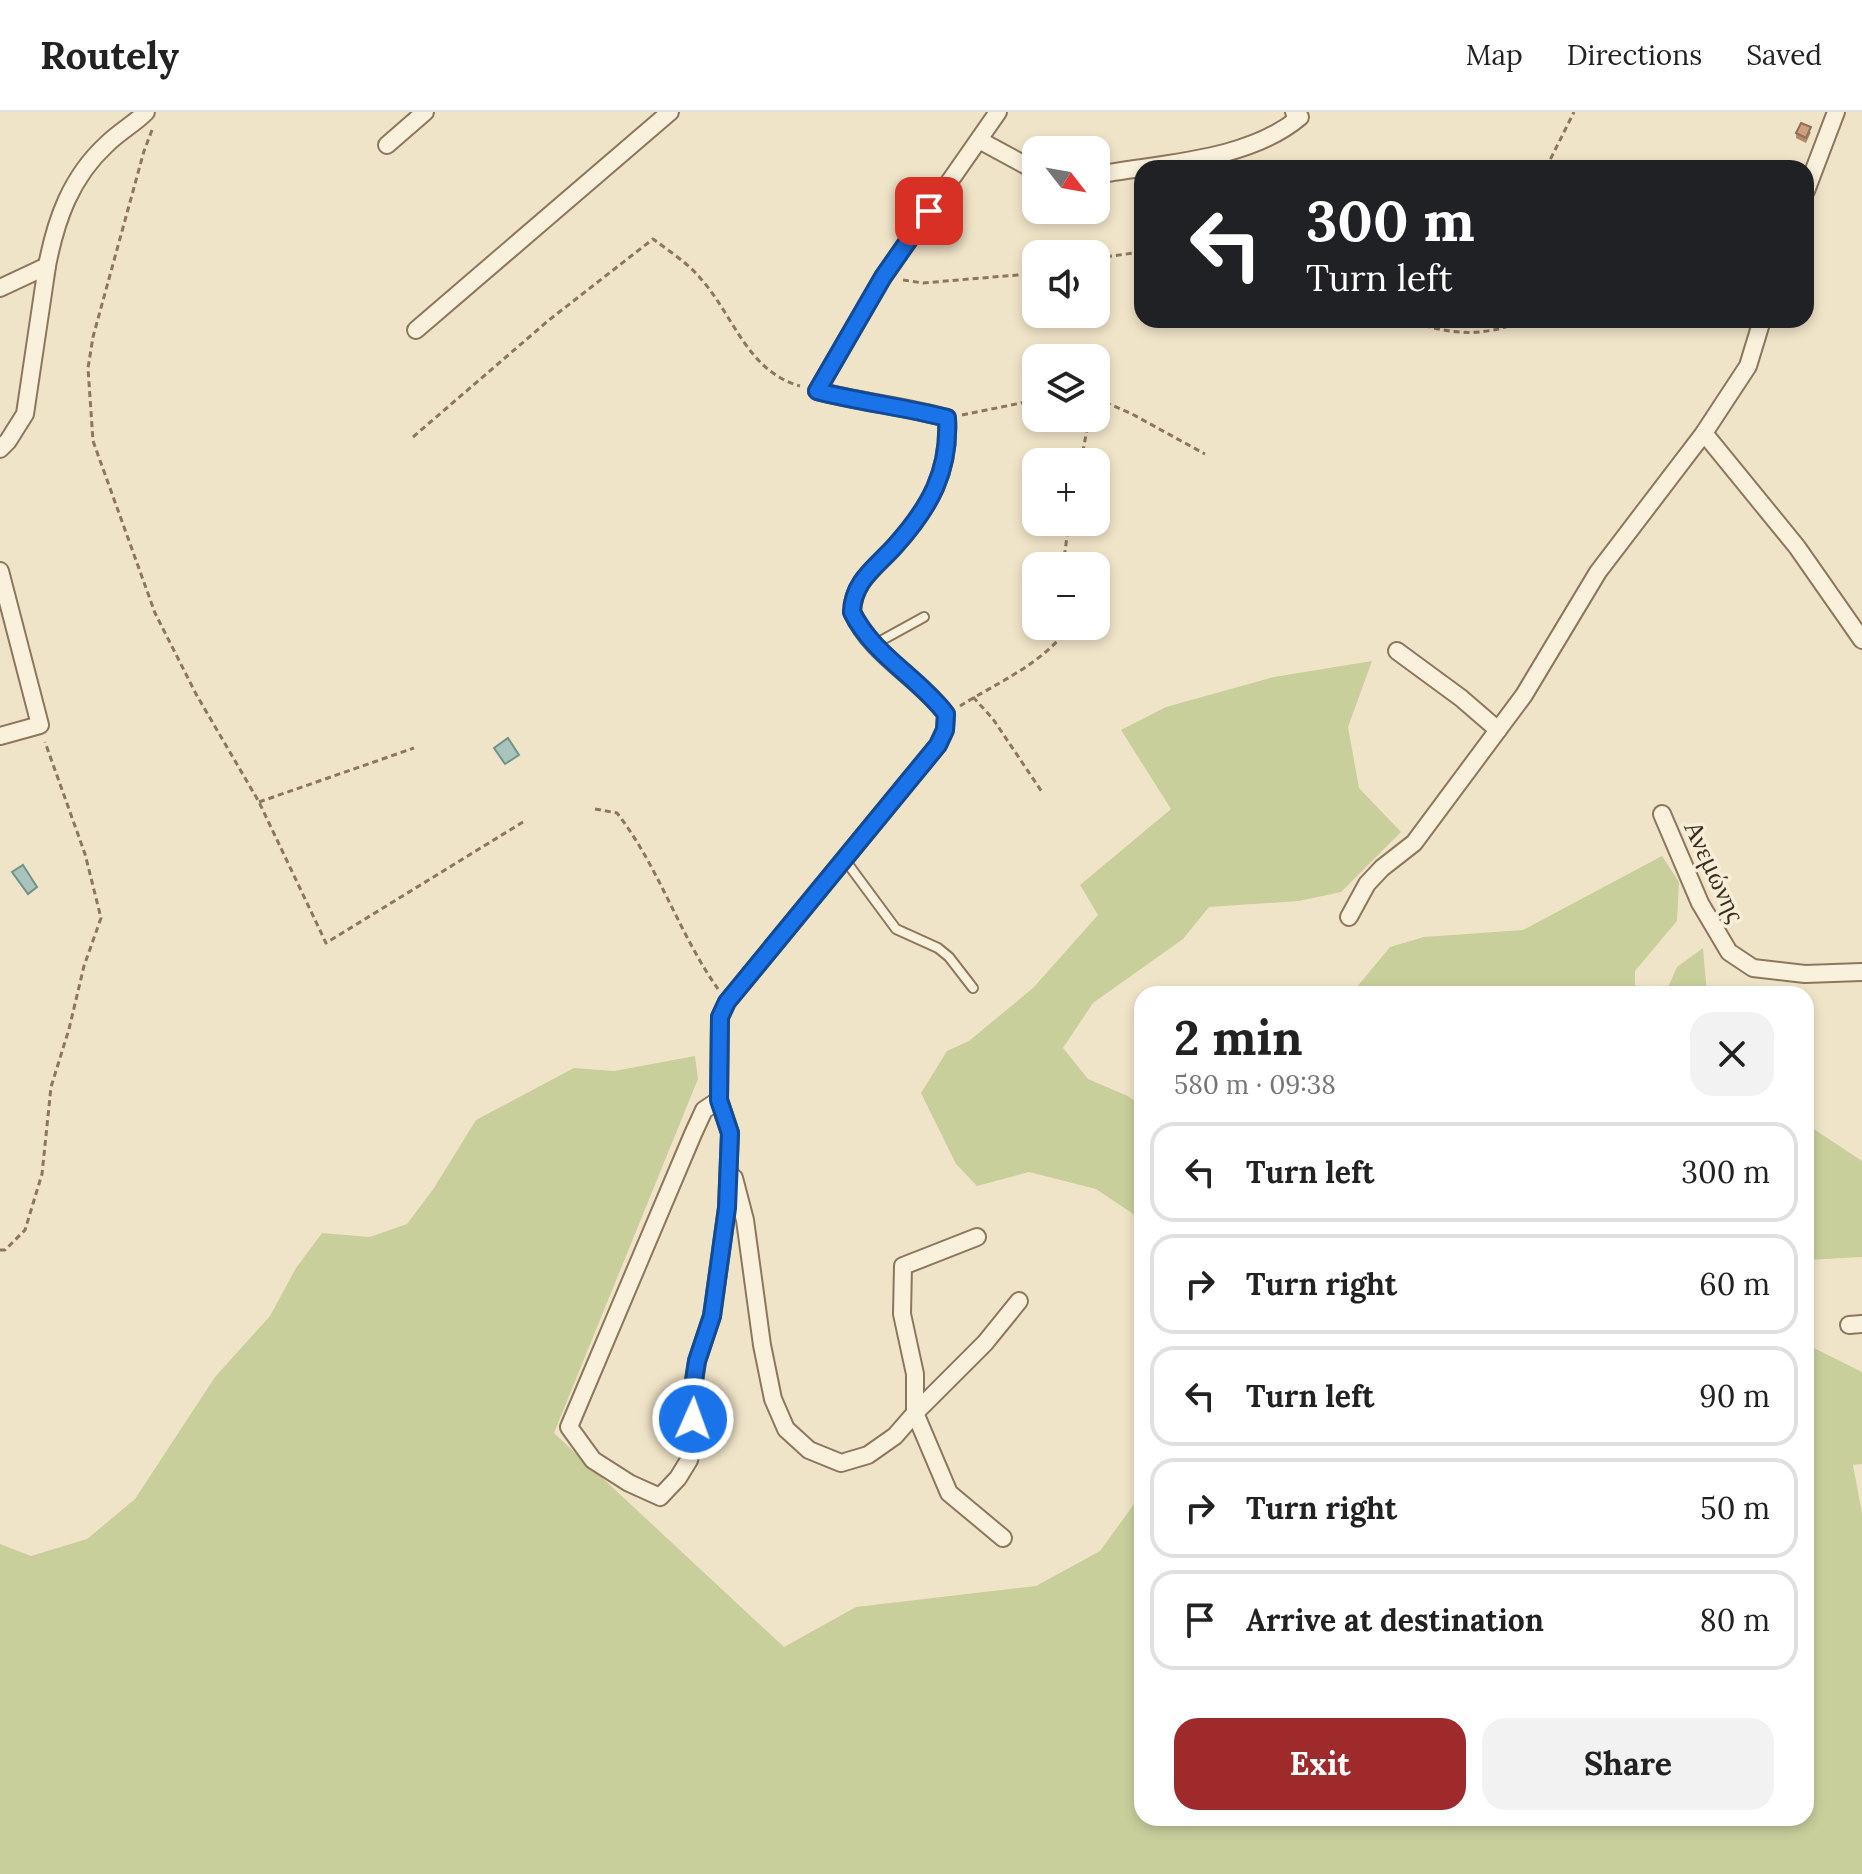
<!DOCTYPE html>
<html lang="en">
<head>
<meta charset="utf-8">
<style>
  body { margin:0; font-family:Lora,serif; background:#f2f2f2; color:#222; height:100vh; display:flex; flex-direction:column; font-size:30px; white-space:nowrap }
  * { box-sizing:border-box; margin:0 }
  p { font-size:26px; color:#767676 }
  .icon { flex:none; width:44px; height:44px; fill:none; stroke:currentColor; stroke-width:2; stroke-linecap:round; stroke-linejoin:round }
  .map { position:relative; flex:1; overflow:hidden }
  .details { position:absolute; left:1134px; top:874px; width:680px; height:840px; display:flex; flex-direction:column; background:#fff; border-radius:24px; box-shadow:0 4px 12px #0003 }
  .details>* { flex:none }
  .hud { position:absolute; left:1134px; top:48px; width:680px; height:168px; border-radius:24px; box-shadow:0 4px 12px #0003; background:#202124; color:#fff; overflow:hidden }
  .needle { width:52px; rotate:121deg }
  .fabs { position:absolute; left:1022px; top:24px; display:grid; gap:16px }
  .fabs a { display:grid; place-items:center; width:88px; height:88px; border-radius:16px; background:#fff; box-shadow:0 4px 12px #0003; font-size:40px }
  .pin { position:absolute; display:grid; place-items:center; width:68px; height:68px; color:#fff; margin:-34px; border-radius:16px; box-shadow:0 4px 12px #0006 }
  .me { position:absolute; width:88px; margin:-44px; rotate:2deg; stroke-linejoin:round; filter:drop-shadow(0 0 6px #0008) }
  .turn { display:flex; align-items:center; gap:28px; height:168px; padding:0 40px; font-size:36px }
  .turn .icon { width:104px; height:104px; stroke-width:2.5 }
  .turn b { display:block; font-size:56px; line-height:68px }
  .round { display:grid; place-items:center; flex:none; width:84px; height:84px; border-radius:24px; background:#f2f2f2 }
  .overview { display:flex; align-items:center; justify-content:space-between; height:136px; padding:0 40px }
  h1 { font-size:48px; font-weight:800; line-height:60px }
  .button { display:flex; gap:16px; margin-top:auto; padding:16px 40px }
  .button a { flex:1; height:92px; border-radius:24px; background:#9e2a2b; color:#fff; font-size:32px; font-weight:800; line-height:92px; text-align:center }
  .button a+a { background:#f2f2f2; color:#222 }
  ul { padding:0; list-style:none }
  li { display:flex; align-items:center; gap:24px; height:100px; margin:0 16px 12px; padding:0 24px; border:4px solid #e0e0e0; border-radius:24px }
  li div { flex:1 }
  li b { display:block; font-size:30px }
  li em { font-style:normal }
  header { display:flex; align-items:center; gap:48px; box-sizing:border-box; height:112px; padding:0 40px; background:#fff; border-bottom:2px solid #e0e0e0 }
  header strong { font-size:38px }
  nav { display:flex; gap:44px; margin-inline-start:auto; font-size:28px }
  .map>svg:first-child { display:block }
  .green { fill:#c9cf9b }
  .water { fill:#a9c4bc; stroke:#6f938a; stroke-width:2 }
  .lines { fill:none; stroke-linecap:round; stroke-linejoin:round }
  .lane-casing { stroke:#8d765c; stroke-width:12 }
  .street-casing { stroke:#8d765c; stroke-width:20 }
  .path { stroke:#8d765c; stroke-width:3; stroke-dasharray:6 4; stroke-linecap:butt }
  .lane { stroke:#faf1dc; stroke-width:8 }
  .street { stroke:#faf1dc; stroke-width:16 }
  .wall { fill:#b2896c }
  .building { fill:#cf9f7d; stroke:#916f58; stroke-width:2 }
  .route-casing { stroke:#114b97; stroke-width:20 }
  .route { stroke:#1a73e8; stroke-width:14 }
  .labels { text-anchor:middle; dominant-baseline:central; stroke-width:7; stroke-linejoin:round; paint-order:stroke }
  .street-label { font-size:26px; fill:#3d2e20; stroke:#f7eed8 }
</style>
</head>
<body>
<header>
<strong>Routely</strong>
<nav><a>Map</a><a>Directions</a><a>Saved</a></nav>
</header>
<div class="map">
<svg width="1862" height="1762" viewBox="0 0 1862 1762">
  <rect width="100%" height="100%" fill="#f0e4c8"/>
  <g class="green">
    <polygon points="1372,549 1348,615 1359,676 1401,720 1341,780 1299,789 1209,795 1183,827 1093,891 1063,936 1088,967 1128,984 1142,995 1142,1108 1096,1077 1029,1060 977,1074 956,1052 921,981 947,939 969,929 1033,876 1098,803 1080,773 1171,697 1121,618 1166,595 1274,565"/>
    <polygon points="1662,744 1679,770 1677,809 1635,859 1635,882 1351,882 1390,835 1424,825 1523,818"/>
    <polygon points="1703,836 1707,882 1665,882 1677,855"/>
    <polygon points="695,944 698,967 554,1321 784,1535 856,1495 1036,1474 1100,1439 1142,1381 1142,1706 1806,1706 1806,1173 1814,1236 1862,1260 1862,1352 1853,1353 1862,1401 1862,1762 0,1762 0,1432 31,1444 87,1427 135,1387 215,1265 270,1204 296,1156 322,1121 370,1125 407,1112 434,1076 476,1008 574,956 614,959"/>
    <polygon points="1806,1012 1862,1049 1862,1145 1806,1148"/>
  </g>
  <g class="water">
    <polygon points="508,626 519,643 505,652 494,636"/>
    <polygon points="23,753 37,775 28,782 12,760"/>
  </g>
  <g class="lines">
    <defs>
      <g id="lane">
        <polyline points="875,532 924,505"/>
        <polyline points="845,748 896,817 938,836 949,845 973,876"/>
      </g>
      <g id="street">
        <polyline points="979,28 1036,59"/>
        <polyline points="387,33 425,0"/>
        <path d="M 1096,63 C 1162,51 1248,49 1300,5 L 1294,0"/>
        <polyline points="1806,79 1836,0"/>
        <path d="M 0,176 L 47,154 C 56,107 71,65 107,32 C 119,20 134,12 146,0"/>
        <polyline points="416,218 670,0"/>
        <polyline points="1704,321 1797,435 1862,528"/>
        <polyline points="0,337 8,329 25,302 47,154"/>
        <polyline points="0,459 40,613 0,624"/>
        <polyline points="1397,539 1461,586 1498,618"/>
        <polyline points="1662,702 1700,791 1729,840 1753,856 1805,862 1862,860"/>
        <polyline points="1349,805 1367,772 1382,756 1414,731 1524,583 1598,460 1704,321 1748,254 1762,208"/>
        <path d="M 719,988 L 704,998 L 693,1022 L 569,1315 L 593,1348 L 629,1371 L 660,1385 L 678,1366 L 689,1348 L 695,1326 L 691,1288 L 697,1249 L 712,1204 L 727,1096 L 730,1021 L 719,988 L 720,905 L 727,890 L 938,633 L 945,618 L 946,602 C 918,565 872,544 852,500 C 853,469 876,456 895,434 C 930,395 950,359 947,306 C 904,294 860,290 817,279 L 883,165 L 998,0"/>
        <polyline points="734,1066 745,1108 762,1233 773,1287 786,1317 809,1338 841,1351 868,1343 895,1324 915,1301 915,1262 902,1202 903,1154 977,1125"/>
        <polyline points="1849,1213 1862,1212"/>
        <polyline points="1003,1426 949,1381 915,1301 985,1231 1019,1189"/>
      </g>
    </defs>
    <use href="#lane" class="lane-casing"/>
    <use href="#street" class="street-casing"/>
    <g class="path">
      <polyline points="152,18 144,39 93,225 88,256 93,329 155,501 196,582 259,690 326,831 523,710"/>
      <polyline points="1546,56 1574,0"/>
      <polyline points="1096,146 1142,140"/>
      <polyline points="903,168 923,171 1017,163 1036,157"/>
      <path d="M 1405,208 C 1453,223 1479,226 1527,208"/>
      <polyline points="1096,286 1132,302 1205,342"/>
      <polyline points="962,303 1036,288"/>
      <path d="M 413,325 L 549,208 L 653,127 C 669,139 688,151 701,167 C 734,204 747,259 800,274"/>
      <polyline points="1081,350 1089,306"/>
      <polyline points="1063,454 1069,410"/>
      <polyline points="973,585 993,607 1042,680"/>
      <path d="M 960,594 C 993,573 1050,548 1068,514"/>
      <polyline points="259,690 414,636"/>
      <path d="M 595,697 L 617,701 C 659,755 679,822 718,877"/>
      <polyline points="0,1138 5,1138 25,1118 42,1062 51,975 69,917 84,854 101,806 85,742 45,630"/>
    </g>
    <use href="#lane" class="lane"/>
    <use href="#street" class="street"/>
  </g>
  <polygon class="wall" points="1811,20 1806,31 1796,26 1796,21"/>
  <polygon class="building" points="1801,11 1811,15 1806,26 1796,21"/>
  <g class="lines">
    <defs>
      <path id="route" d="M 693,1307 L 691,1288 L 697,1249 L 712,1204 L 727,1096 L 730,1021 L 719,988 L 720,905 L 727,890 L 938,633 L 945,618 L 946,602 C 918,565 873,543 852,500 C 853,469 876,455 895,434 C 930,395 950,359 947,306 C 904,295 860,290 817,279 L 883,165 L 929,99"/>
    </defs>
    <use href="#route" class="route-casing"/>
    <use href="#route" class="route"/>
  </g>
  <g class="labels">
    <g class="street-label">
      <text transform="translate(1715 759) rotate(65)">Ανεμώνης</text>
    </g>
  </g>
</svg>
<div class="fabs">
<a><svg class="needle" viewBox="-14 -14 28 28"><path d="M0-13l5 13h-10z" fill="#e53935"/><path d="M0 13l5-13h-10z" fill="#767676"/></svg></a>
<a><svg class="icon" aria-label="sound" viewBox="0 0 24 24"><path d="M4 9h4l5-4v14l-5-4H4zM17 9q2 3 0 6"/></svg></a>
<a><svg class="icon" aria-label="layers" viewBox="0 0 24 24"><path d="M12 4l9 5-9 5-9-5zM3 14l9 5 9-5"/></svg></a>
<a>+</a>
<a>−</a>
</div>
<div class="pin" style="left:929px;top:99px;background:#d93025"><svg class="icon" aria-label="arrive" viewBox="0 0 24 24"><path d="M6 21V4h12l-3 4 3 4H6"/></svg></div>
<svg class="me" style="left:693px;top:1307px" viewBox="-20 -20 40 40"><circle r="17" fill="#1a73e8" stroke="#fff" stroke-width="3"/><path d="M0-11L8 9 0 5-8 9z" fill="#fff"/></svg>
<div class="hud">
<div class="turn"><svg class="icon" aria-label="left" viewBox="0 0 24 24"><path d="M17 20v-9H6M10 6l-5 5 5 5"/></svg><div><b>300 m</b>Turn left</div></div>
</div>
<section class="details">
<div class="overview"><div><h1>2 min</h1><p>580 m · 09:38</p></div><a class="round"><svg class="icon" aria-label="close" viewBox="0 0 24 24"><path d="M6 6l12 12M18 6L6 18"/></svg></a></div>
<ul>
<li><svg class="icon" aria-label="left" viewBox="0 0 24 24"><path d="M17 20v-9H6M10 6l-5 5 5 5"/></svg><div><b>Turn left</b></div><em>300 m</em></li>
<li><svg class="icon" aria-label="right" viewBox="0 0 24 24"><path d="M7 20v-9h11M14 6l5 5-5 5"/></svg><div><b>Turn right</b></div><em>60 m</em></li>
<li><svg class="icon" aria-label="left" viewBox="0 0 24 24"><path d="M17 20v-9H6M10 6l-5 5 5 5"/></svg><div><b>Turn left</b></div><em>90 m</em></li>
<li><svg class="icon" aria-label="right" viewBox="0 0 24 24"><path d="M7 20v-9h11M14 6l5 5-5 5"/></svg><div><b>Turn right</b></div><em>50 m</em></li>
<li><svg class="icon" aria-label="arrive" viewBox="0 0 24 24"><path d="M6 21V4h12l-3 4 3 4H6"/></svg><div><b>Arrive at destination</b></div><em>80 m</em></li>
</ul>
<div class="button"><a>Exit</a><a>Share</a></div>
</section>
</div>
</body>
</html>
